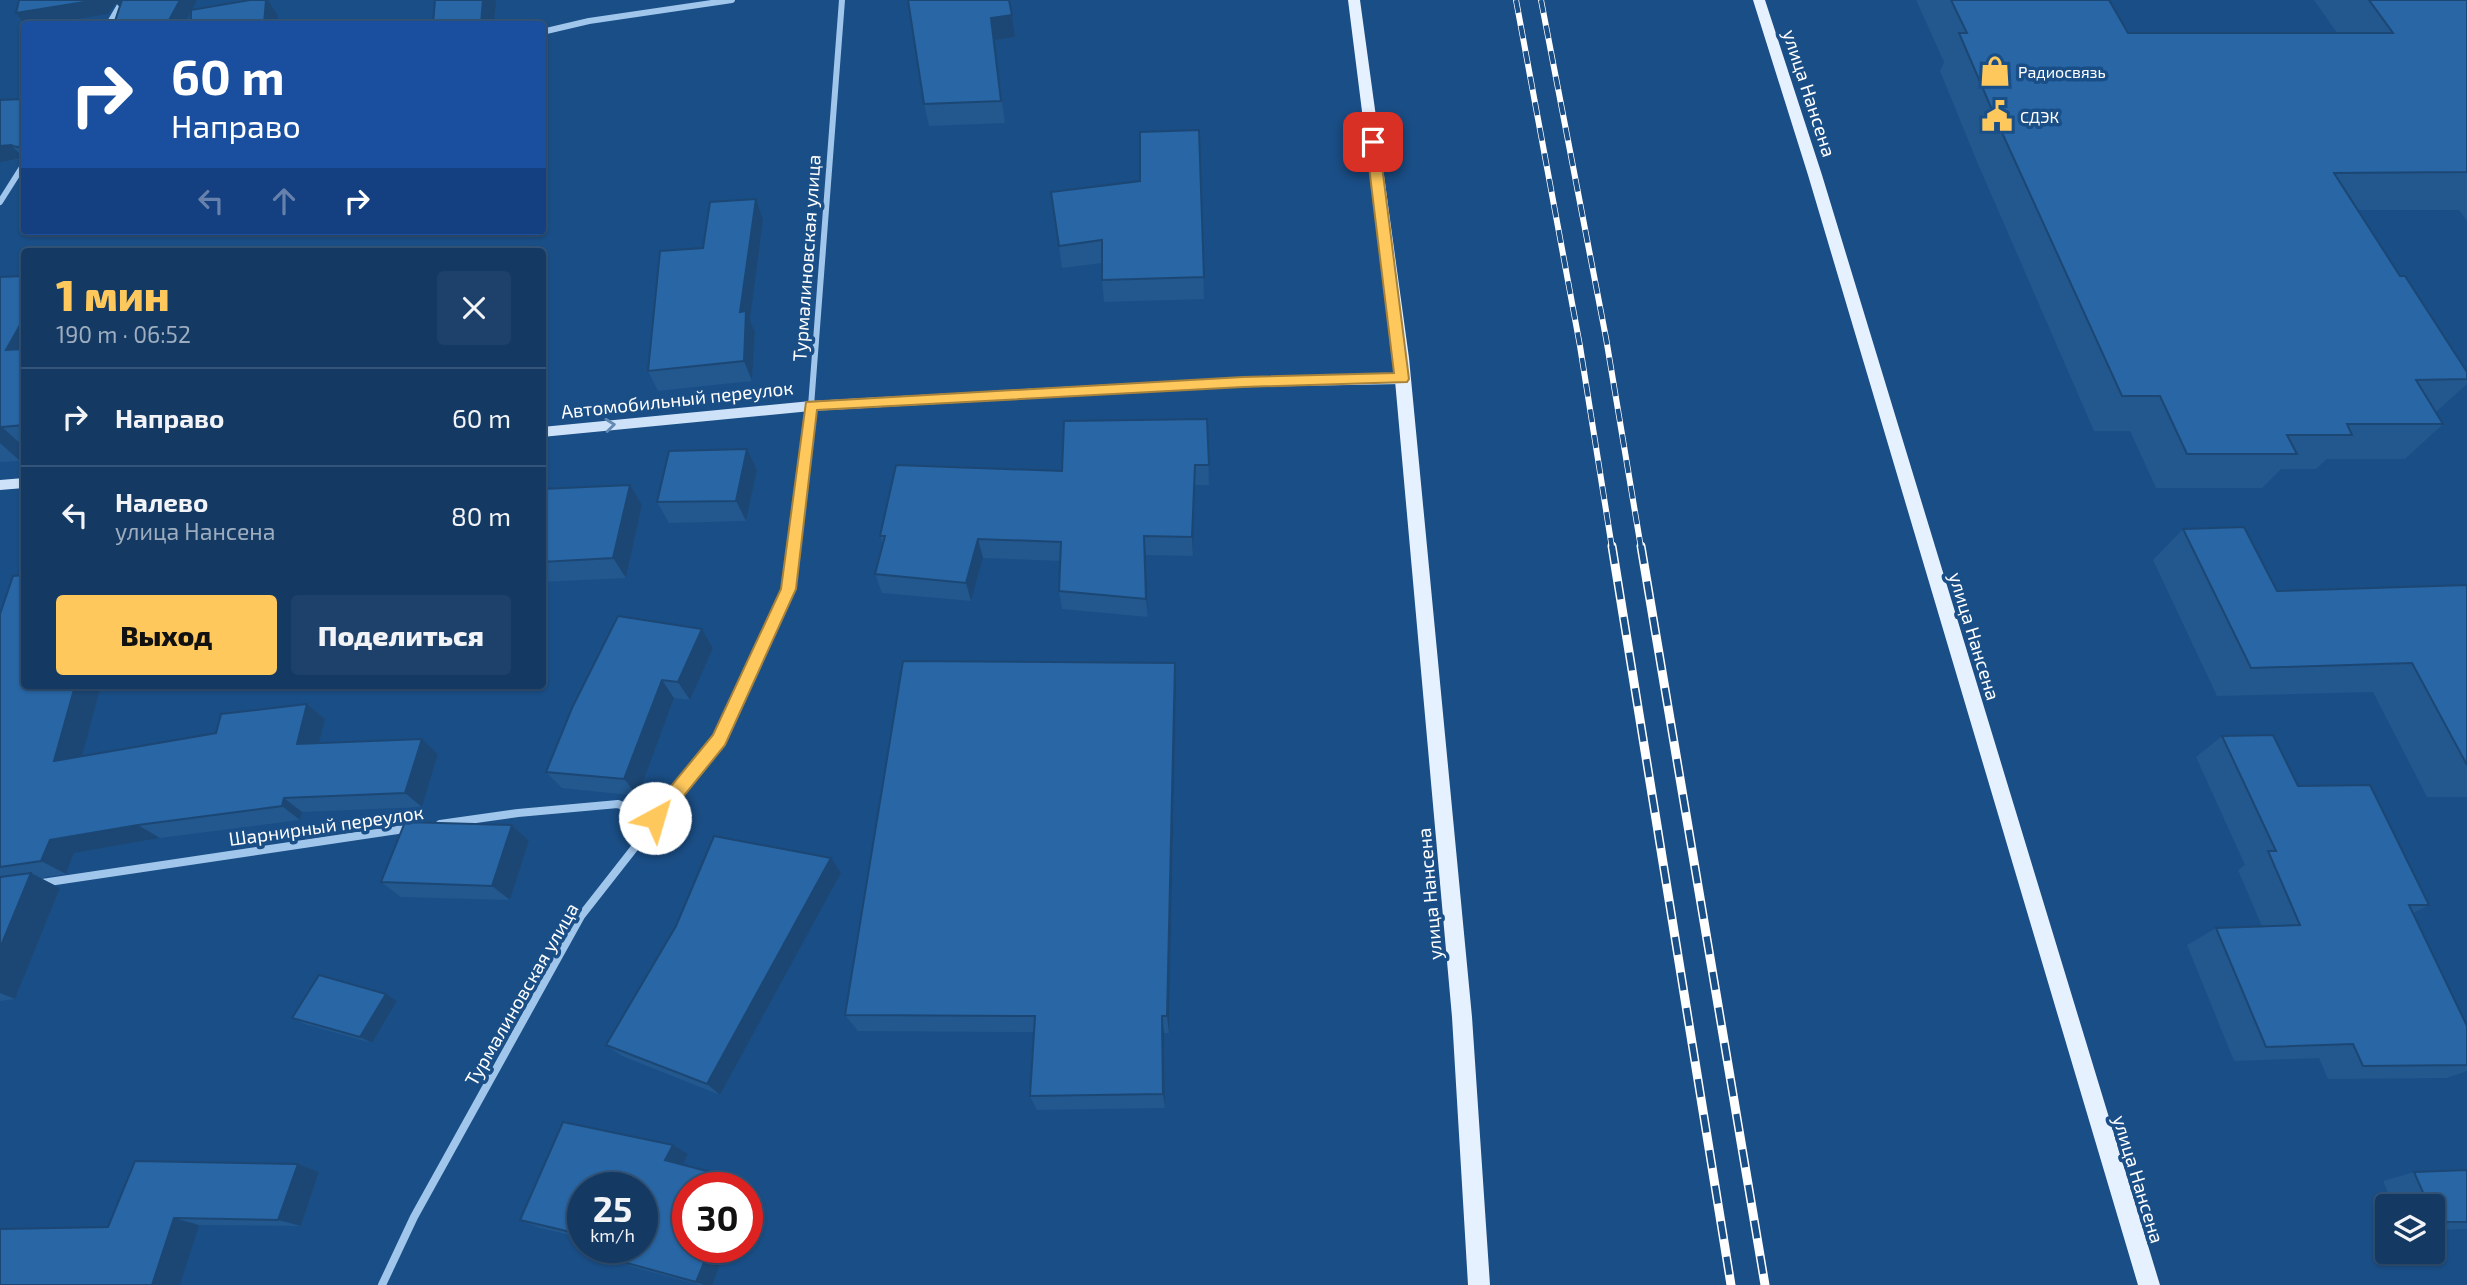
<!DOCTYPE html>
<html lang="ru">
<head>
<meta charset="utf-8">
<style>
  body { margin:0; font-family:"Exo 2",sans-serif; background:#1d416a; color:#f1f3f6; height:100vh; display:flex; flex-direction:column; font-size:26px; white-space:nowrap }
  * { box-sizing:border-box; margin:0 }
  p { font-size:23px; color:#9dadbf }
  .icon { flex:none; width:38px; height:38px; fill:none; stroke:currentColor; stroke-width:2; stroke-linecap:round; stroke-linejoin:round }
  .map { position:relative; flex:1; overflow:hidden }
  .drawer { position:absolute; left:21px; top:248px; width:525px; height:441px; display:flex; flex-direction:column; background:#143a64; border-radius:7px; box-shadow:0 2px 5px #0004,0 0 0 2px #335478 }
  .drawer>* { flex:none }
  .hud { position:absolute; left:21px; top:21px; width:525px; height:214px; border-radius:7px; box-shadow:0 2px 5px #0004,0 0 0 2px #335478; background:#1a4fa0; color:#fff; overflow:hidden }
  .fabs { position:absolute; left:2375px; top:1194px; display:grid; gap:14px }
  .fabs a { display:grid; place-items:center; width:70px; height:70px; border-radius:7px; background:#143a64; box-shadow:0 2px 5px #0004,0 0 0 2px #335478; font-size:35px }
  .speed { position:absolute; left:567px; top:1172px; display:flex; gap:14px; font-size:35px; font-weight:700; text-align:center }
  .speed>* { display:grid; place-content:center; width:91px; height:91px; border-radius:50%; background:#143a64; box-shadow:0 2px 5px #0004,0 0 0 2px #335478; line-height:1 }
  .speed small { font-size:18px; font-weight:400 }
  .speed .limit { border:10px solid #d22; background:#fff; color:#111 }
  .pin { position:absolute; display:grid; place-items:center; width:60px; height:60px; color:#fff; margin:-30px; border-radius:14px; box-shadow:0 4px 10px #0006 }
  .me { position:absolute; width:77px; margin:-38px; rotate:39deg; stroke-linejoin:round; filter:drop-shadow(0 0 5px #0008) }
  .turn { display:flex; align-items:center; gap:24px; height:147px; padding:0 35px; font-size:32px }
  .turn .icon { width:91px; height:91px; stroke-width:2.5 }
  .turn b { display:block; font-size:49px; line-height:60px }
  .lanes { display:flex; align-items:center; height:66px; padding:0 35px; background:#0003; justify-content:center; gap:35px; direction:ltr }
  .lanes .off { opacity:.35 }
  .round { display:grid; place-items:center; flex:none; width:74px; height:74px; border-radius:7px; background:#1d416a }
  .overview { display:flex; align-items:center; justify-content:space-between; height:119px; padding:0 35px }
  h1 { font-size:42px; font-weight:800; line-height:52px; color:#ffc85c }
  .button { display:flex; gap:14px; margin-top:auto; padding:14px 35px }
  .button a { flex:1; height:80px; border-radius:7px; background:#ffc85c; color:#111; font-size:28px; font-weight:800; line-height:80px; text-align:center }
  .button a+a { background:#1d416a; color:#f1f3f6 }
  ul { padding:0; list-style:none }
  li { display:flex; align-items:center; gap:21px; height:98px; padding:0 35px; border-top:2px solid #335478 }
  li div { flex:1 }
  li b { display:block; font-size:26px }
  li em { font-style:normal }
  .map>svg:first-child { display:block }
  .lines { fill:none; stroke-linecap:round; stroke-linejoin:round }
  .street-far1 { stroke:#a1c6ec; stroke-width:6 }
  .street { stroke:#a1c6ec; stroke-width:8 }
  .secondary { fill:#cde2f9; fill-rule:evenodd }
  .primary { fill:#e6f1ff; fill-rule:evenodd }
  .rail-far1-casing { stroke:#fff; stroke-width:6 }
  .rail-casing { stroke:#fff; stroke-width:9 }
  .rail-far1 { stroke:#1a4e86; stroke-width:4.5; stroke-dasharray:13; stroke-linecap:butt }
  .rail { stroke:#1a4e86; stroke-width:6; stroke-dasharray:18; stroke-linecap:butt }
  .wall { fill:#22588e }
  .shaded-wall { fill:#1c4774 }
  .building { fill:#2866a5; stroke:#1c4774; stroke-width:2 }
  .oneway { stroke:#6289b4 }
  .route { fill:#ffc85c; stroke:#a6823c; stroke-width:2 }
  .labels { text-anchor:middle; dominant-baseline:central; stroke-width:7; stroke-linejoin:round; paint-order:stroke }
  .far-poi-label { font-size:16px; fill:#fff; stroke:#1a4e86; text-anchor:start }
  .street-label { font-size:19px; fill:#fff; stroke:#1a4e86 }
</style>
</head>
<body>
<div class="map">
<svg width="2467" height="1285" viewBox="0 0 2467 1285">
  <rect width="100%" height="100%" fill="#1a4e86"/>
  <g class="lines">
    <g class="street-far1">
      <polyline points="109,24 123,0"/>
      <polyline points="542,32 589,21 732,0"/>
      <polyline points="0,202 24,164"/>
      <polyline points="793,548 811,406 842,0"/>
    </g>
    <g class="street">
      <polyline points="440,824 518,813 618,804 655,819"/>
      <polyline points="42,883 411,828"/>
      <polyline points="382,1285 414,1217 581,916 719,740 788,589 793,546"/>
    </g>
    <g class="secondary">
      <polygon points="1402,374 1408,379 1402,384 1243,387 811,411 542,437 542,427 811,401 1243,377"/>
      <polygon points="24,478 24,488 0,490 0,480"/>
    </g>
    <g class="primary">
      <polygon points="1348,0 1360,0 1409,358 1472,1017 1490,1285 1468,1285 1452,1017 1393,358"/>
      <polygon points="1753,0 1765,0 1822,175 2160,1285 2138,1285 1808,175"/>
    </g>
    <defs>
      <g id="rail-far1">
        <polyline points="1516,0 1580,346 1612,548"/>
        <polyline points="1541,0 1606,338 1641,548"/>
      </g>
      <g id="rail">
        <polyline points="1612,546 1731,1285"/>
        <polyline points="1641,546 1765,1285"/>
      </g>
    </defs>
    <use href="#rail-far1" class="rail-far1-casing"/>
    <use href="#rail" class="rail-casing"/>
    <use href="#rail-far1" class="rail-far1"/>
    <use href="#rail" class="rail"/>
  </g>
  <g class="wall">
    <polygon points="1916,0 2109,0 2128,33 2337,33 2314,0 2467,0 2467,221 2459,210 2358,210 2400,276 2467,372 2467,384 2436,412 2443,424 2405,459 2327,459 2316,469 2281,469 2262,488 2156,488 2130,431 2094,431 1978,164 1940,71 1944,62"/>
    <polygon points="1012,15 1015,37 995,40 1005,123 929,126 924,104"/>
    <polygon points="24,99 24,159 1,162"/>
    <polygon points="1199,130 1204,299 1104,302 1102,280 1102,263 1062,268 1051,192 1140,181"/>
    <polygon points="763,220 750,320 755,332 752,381 658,391 648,371 703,248"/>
    <polygon points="24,276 24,452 20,461 0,462 0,277"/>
    <polygon points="1207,419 1209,485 1195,485 1193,556 1146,555 1148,617 1062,609 1059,591 1060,561 983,558 971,601 882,593 875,574 883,544 880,536"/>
    <polygon points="747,449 757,470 746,521 669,523 657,502"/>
    <polygon points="542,486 543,488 642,505 626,578 542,582"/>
    <polygon points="2183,529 2277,591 2467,585 2467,797 2427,797 2373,692 2217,696 2153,560"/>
    <polygon points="0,614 24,686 101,686 82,756 216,733 307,704 325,719 319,743 422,739 438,754 422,807 302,812 300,820 160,838 74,853 66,874 40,878 60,888 15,999 0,1001"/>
    <polygon points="702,629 713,648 690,700 674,698 638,796 562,788 546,772"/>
    <polygon points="1176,687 1169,1033 1164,1033 1165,1108 1037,1110 1030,1096 1034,1032 858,1031 845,1015"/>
    <polygon points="2222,736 2298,786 2429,905 2413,913 2467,1026 2467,1071 2447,1078 2328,1079 2319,1058 2234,1061 2187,945 2216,928 2262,926 2238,870 2245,865 2196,757"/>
    <polygon points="512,825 529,841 510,900 401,897 381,882"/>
    <polygon points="841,873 720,1095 622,1056 606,1045"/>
    <polygon points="386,994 397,1001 372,1043 305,1024 292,1018"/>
    <polygon points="563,1122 673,1145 688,1154 682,1165 737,1179 750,1188 747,1196 747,1188 688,1188 688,1248 727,1248 712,1285 700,1285 633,1267 616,1260 622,1248 642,1248 642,1188 583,1188 583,1238 540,1228 520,1220"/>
    <polygon points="298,1164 319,1172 301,1226 199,1225 108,1227"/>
    <polygon points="2467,1170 2467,1229 2432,1230 2432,1206 2394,1206 2383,1181 2414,1172"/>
  </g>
  <g class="shaded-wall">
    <polygon points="97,0 127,0 123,11 116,3 108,14 44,24 25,24 16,13"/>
    <polygon points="180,0 197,0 184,24 167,24"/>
    <polygon points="266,0 268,0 278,16 277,24 264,24"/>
    <polygon points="483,0 496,0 494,24 481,24"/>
    <polygon points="1012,15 1015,37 995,40 1005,123 991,18"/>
    <polygon points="11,145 24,158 1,162 0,163 0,146"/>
    <polygon points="756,199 763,220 750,320 755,332 752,381 744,361 740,312"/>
    <polygon points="24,318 24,368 6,350"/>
    <polygon points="2,427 24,447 24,452 20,461 0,443 0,431"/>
    <polygon points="747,449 757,470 746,521 736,501"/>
    <polygon points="1195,465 1195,485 1193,556 1192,537"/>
    <polygon points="630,485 642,505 626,578 613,558"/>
    <polygon points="1144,536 1146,555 1148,617 1146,599"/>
    <polygon points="978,539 983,558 971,601 966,583"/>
    <polygon points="702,629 713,648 690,700 678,682"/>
    <polygon points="1175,663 1176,687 1169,1033 1167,1016"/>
    <polygon points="662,680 674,698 638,796 624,779"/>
    <polygon points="75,686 101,686 77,775 54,761"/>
    <polygon points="307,704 325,719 315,759 297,744"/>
    <polygon points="422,739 438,754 422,807 405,793"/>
    <polygon points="284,798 302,812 300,820 282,806"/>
    <polygon points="138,825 160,838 74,853 66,874 41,861 50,840"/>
    <polygon points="512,825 529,841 510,900 492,886"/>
    <polygon points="831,858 841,873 720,1095 707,1084"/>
    <polygon points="31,873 60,888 15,999 0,993 0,948"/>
    <polygon points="386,994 397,1001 372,1043 360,1037"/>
    <polygon points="1162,1016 1164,1033 1165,1108 1163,1094"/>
    <polygon points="673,1145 688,1154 680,1170 665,1160"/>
    <polygon points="298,1164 319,1172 301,1226 278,1220"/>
    <polygon points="737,1179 750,1188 747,1196 747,1188 734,1188"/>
    <polygon points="174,1218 199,1225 180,1285 152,1285"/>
    <polygon points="710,1248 727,1248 712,1285 704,1285 696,1282"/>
  </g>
  <g class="building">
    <polygon points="19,0 97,0 16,13"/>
    <polygon points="122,0 180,0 167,24 114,24"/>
    <polygon points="250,0 266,0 264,24 191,24 191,10"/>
    <polygon points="435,0 483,0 481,24 433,24"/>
    <polygon points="908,0 1009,0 1012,15 991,18 1001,101 924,104"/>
    <polygon points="1951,0 2109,0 2128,33 2393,33 2369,0 2467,0 2467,172 2334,173 2400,276 2405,276 2467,372 2467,379 2416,380 2443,424 2347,424 2352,435 2287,435 2297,454 2187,454 2160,396 2122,396 1999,126 1959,33 1967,33"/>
    <polygon points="24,99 24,146 16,147 11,145 0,146 0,100"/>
    <polygon points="1199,130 1204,277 1102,280 1102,240 1059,246 1051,192 1140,181 1140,132"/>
    <polygon points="756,199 740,312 746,311 744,361 648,371 660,251 703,248 710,202"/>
    <polygon points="24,276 24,318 6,350 24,349 24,425 2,427 0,431 0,277"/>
    <polygon points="1207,419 1209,465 1195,465 1192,537 1144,536 1146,599 1059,591 1061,542 978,539 966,583 875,574 885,536 880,536 896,465 1062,471 1064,421"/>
    <polygon points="747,449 736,501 657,502 669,451"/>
    <polygon points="630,485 613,558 542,562 542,489"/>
    <polygon points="2244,527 2277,591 2467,585 2467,765 2412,663 2251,668 2183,529"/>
    <polygon points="24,575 24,686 75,686 54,761 216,733 221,714 307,704 297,744 422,739 405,793 284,798 282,806 138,825 50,840 41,861 0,867 0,614 13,576"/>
    <polygon points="618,616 702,629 678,682 662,680 624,779 546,772 572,708"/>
    <polygon points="903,661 1175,663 1167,1016 1162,1016 1163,1094 1030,1096 1035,1016 845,1015"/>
    <polygon points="2273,735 2298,786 2370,785 2429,905 2409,905 2467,1026 2467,1065 2363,1066 2353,1044 2266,1047 2216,928 2300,925 2268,851 2276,851 2222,736"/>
    <polygon points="405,822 512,825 492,886 381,882"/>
    <polygon points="714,836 831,858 707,1084 606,1045 676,926"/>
    <polygon points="31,873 0,948 0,877"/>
    <polygon points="319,975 386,994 360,1037 292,1018"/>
    <polygon points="563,1122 673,1145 665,1160 737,1179 734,1188 688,1188 688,1248 710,1248 696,1282 616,1260 622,1248 642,1248 642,1188 583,1188 583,1235 520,1220"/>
    <polygon points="135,1161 298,1164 278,1220 174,1218 152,1285 0,1285 0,1229 108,1227"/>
    <polygon points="2467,1170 2467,1222 2437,1222 2432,1213 2432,1206 2429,1206 2414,1172"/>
  </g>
  <defs><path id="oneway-chevron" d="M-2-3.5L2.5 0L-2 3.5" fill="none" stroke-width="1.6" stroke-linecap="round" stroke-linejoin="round" transform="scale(1.75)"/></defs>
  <use class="oneway" href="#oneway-chevron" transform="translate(610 425) rotate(-6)"/>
  <polygon class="route" points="1373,138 1379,142 1409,379 1407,382 1243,387 817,410 796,589 725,745 661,824 655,826 649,824 647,818 649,813 713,735 781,589 806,402 1243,377 1394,373 1366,142"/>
  <defs>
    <symbol id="shop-bare" viewBox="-9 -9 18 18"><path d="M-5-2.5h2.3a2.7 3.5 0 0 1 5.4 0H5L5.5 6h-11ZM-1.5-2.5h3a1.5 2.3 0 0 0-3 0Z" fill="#ffc85c" stroke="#1a4e86" stroke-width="2.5" paint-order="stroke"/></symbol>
    <symbol id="civic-bare" viewBox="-9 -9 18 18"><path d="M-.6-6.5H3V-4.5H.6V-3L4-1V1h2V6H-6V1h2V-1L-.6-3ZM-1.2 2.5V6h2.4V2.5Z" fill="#ffc85c" stroke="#1a4e86" stroke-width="2.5" paint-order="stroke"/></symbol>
  </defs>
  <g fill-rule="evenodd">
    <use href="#shop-bare" x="1973" y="49" width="44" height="44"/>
    <use href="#civic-bare" x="1975" y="94" width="44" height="44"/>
  </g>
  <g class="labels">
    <g class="far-poi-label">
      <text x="2018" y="71">Радиосвязь</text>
      <text x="2020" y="116">СДЭК</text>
    </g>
    <g class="street-label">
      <text transform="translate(1810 93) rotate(72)">улица Нансена</text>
      <text transform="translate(806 258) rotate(-86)">Турмалиновская улица</text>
      <text transform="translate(677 399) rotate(-6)">Автомобильный переулок</text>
      <text transform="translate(1975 636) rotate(73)">улица Нансена</text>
      <text transform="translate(326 825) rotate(-8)">Шарнирный переулок</text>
      <text transform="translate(1429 894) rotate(-95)">улица Нансена</text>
      <text transform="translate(521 994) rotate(-60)">Турмалиновская улица</text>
      <text transform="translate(2139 1179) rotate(73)">улица Нансена</text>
    </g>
  </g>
</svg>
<div class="fabs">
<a><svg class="icon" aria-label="layers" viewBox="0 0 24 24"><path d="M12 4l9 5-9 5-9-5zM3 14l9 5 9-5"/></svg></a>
</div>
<div class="speed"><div>25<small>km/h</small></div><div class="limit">30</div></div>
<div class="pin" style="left:1373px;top:142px;background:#d93025"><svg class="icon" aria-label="arrive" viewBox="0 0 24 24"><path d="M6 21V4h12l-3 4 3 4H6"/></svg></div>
<svg class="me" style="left:655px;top:818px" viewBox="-20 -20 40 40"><circle r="19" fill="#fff"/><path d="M0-13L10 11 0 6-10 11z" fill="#ffc85c"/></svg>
<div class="hud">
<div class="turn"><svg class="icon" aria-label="right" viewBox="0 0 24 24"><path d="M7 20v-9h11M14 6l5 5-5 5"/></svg><div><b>60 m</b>Направо</div></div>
<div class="lanes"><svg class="icon off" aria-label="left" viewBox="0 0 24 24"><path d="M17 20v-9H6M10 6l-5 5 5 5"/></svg><svg class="icon off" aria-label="ahead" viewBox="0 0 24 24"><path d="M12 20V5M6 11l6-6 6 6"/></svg><svg class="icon" aria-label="right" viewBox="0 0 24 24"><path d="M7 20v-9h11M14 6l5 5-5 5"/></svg></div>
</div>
<section class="drawer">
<div class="overview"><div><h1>1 мин</h1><p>190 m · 06:52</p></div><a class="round"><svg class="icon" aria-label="close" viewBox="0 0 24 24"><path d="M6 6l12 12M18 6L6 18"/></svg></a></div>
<ul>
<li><svg class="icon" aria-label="right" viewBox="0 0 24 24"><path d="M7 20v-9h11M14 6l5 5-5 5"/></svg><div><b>Направо</b></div><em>60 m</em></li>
<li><svg class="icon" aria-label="left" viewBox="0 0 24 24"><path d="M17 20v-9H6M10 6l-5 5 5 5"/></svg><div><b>Налево</b><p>улица Нансена</p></div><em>80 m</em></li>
</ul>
<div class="button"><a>Выход</a><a>Поделиться</a></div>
</section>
</div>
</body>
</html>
